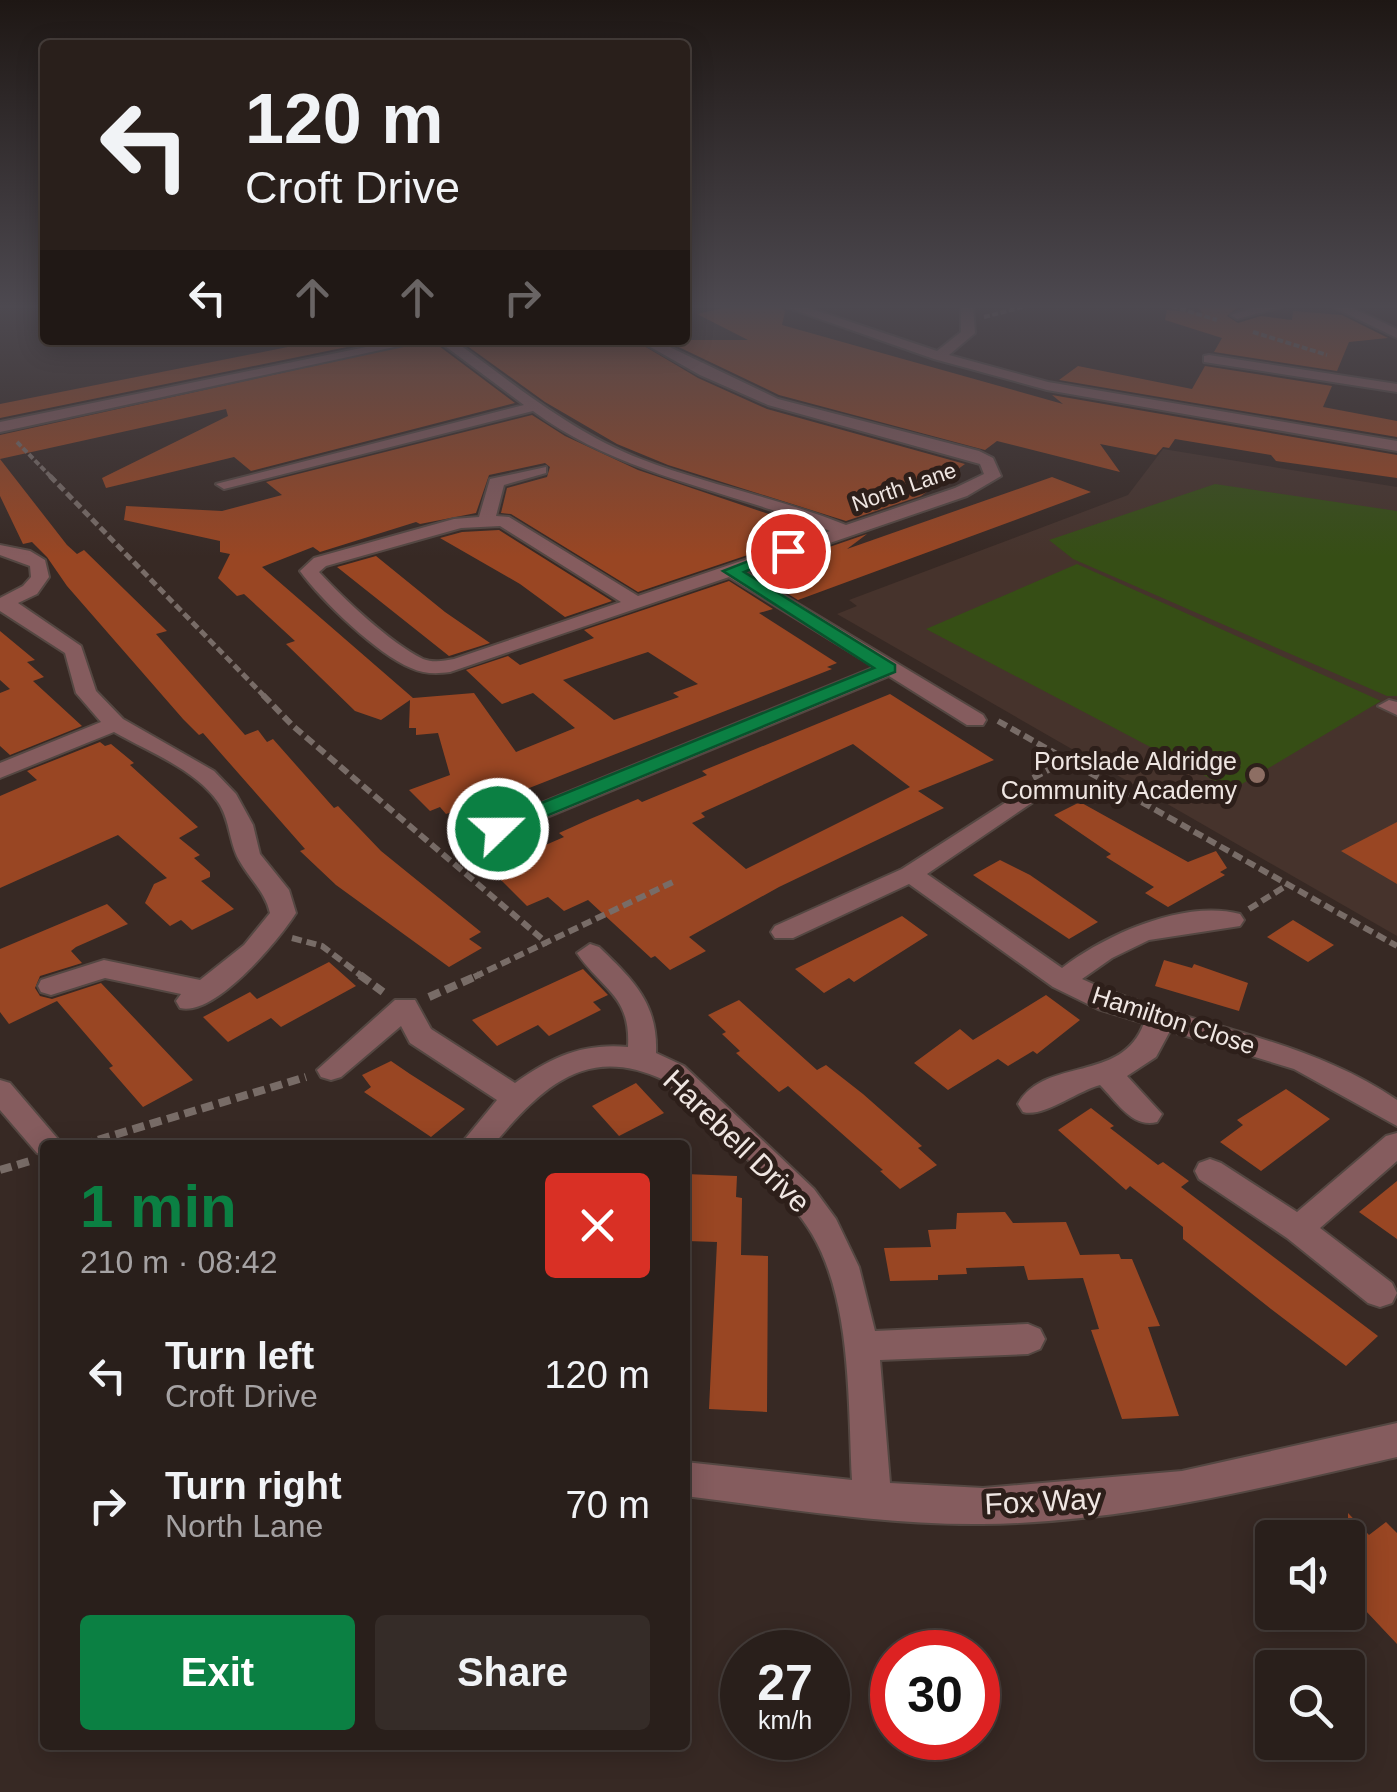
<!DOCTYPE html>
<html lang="en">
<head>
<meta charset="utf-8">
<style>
  body { margin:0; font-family:Arial,sans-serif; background:#352c28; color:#f1f3f6; height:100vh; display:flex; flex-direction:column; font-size:38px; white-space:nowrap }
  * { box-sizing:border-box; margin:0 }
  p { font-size:32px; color:#a5a2a3 }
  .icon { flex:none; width:55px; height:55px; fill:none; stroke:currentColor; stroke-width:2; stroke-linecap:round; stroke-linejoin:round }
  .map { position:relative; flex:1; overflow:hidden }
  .sheet { position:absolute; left:40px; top:1140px; width:650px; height:610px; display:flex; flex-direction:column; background:#291f1b; border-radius:10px; box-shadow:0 5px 25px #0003,0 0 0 2px #453d3a }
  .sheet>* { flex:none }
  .hud { position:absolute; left:40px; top:40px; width:650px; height:305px; border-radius:10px; box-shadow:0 5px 25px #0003,0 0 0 2px #453d3a; background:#291f1b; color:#f1f3f6; overflow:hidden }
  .tools { position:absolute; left:1255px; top:1520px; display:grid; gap:20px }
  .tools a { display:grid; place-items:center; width:110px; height:110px; border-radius:10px; background:#291f1b; box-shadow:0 5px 25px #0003,0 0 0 2px #453d3a; font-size:50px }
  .speed { position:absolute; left:720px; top:1630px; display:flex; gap:20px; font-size:50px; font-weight:700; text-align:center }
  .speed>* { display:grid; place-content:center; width:130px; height:130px; border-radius:50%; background:#291f1b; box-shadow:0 5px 25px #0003,0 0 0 2px #453d3a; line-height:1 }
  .speed small { font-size:25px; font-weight:400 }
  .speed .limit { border:15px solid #d22; background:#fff; color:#111 }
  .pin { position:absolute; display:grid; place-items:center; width:85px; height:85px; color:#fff; margin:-42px; border:5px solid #fff; border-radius:50%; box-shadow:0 2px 10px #0007 }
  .me { position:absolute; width:110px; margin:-55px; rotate:68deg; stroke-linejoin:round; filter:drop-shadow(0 0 8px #0008) }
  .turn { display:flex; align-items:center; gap:35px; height:210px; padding:0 40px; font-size:45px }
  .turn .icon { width:130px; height:130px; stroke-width:2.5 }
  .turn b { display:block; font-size:70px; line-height:85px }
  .lanes { display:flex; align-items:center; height:95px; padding:0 40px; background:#0003; justify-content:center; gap:50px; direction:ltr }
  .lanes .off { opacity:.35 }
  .round { display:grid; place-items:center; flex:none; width:105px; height:105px; border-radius:10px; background:#352c28 }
  .summary { display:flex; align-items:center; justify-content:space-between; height:170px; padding:0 40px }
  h1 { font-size:60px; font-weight:700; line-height:75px; color:#0b8043 }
  .primary-button { display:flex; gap:20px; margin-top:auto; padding:20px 40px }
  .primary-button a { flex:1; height:115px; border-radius:10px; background:#0b8043; color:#fff; font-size:40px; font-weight:700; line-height:115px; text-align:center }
  .primary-button a+a { background:#352c28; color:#f1f3f6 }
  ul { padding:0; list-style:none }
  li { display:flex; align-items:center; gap:30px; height:130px; padding:0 40px }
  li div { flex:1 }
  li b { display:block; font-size:38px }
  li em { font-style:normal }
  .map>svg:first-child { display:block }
  .built { fill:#46332c }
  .green { fill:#364e15 }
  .building { fill:#994623; fill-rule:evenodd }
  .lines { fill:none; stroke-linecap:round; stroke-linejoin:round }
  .minor-casing { stroke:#544742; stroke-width:4 }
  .path-far3 { stroke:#786c67; stroke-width:4; stroke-dasharray:6 2.5; stroke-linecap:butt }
  .path-far2 { stroke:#786c67; stroke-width:5; stroke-dasharray:8 4; stroke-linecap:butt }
  .path-far1 { stroke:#786c67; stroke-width:6; stroke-dasharray:10 5; stroke-linecap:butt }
  .path { stroke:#786c67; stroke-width:8; stroke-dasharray:12 6; stroke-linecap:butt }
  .minor { fill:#855c5e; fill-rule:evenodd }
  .route { fill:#0b8043; stroke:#07532c; stroke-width:2.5 }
  .education-dot { fill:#8d6e63; stroke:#2d1f1a; stroke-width:4 }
  .labels { text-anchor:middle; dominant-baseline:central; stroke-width:10; stroke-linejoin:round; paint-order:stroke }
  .far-street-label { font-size:22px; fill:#efe6e2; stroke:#2d1f1a }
  .poi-label { font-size:25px; fill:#efe6e2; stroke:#2d1f1a; text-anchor:end }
  .street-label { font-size:25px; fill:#efe6e2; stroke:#2d1f1a }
  .near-street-label { font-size:30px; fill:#efe6e2; stroke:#2d1f1a }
</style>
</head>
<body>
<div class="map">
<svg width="1397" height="1792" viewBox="0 0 1397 1792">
  <rect width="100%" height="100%" fill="#372924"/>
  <polygon class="built" points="1163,449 1397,487 1397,936 837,614 857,606 849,600 1128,495"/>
  <g class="green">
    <polygon points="1215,484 1397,511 1397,696 1387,696 1073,559 1049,540"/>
    <polygon points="1077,564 1381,701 1232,790 926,629"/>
  </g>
  <g class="building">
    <polygon points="732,306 780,306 785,311 782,325 1063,404 1052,395 1397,455 1397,478 1276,461 1271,455 1175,439 1169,448 1163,447 1156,455 1100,444 1120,472 997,441 985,450 779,395 664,340 748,340 697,314"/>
    <polygon points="1197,306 1239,306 1227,316 1238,323 1261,316 1292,320 1293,311 1342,315 1388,338 1349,342 1337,371 1214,352 1222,338 1165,320 1167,310 1202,313"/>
    <polygon points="323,340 381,340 0,418 0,404"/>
    <polygon points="431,340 515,403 251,471 234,457 106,488 102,478 228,416 226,409 0,459 67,545 77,554 84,550 167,631 156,634 245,735 258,730 267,742 273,739 334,808 338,806 381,851 481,932 469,939 482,948 449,967 336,885 300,851 305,849 203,733 199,735 183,719 67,586 47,557 32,542 23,544 0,496 0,435"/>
    <polygon points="459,340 634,340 698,378 767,409 965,464 921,496 846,521 668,465 617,444 545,402"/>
    <polygon points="1078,366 1192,389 1205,366 1332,386 1323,407 1397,421 1397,437 1059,380"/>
    <path d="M 532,415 L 565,436 L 638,470 L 819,531 L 638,592 L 511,514 L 501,513 L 507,488 L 547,477 L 550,467 L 545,463 L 489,475 L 476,513 L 420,524 L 416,522 L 320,552 L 313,547 L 262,567 L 413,698 L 474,693 L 516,752 L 575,728 L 533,693 L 502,704 L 466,670 L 508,656 L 520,665 L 594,638 L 584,630 L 729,581 L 773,609 L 759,613 L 837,663 L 827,667 L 832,669 L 514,794 L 509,790 L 446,814 L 440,807 L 430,811 L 409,790 L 450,775 L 438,733 L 416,735 L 416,728 L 409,728 L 410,700 L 381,720 L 355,711 L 286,644 L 295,641 L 244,594 L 237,596 L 218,578 L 230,554 L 220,552 L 220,541 L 124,520 L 126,506 L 222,511 L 282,495 L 266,482 ZM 648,652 L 698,684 L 673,693 L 679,697 L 614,720 L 563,680 Z"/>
    <polygon points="1052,477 1091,492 798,600 754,573 867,534 847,549"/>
    <polygon points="499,530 612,601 565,617 520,584 440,538 462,532"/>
    <polygon points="376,556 445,612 490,643 449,656 337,567"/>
    <polygon points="0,631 35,660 27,662 44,677 33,681 82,726 10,755 0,746 0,693 10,689 0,680"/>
    <path d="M 890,694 L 994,760 L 918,791 L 944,808 L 779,887 L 689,937 L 706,951 L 670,970 L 655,956 L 651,958 L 588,900 L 564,911 L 548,897 L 527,906 L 490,869 L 564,837 L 559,833 L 590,819 L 638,799 L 642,802 L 707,775 L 702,771 ZM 853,744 L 910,787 L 746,869 L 692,823 L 705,817 L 701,813 Z"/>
    <polygon points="100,742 105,746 111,744 134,763 130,765 198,827 179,838 200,855 194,858 210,872 210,877 201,881 234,909 192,930 181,920 170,926 145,903 154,884 167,878 118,835 0,888 0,796 37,780 27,771"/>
    <polygon points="1080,802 1188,862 1216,851 1227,868 1220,872 1225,875 1168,907 1145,893 1154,887 1106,857 1111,854 1054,815"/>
    <polygon points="1397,822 1397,884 1341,851"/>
    <polygon points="1000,860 1030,875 1098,922 1069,939 973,875"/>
    <polygon points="107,904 128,924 76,947 71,951 82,963 40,976 35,988 40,996 52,999 101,983 193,1080 143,1107 109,1068 113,1066 57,1001 9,1024 0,1012 0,949"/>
    <polygon points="902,916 928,935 854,982 849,978 824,993 795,969"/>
    <polygon points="1293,920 1334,945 1308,962 1267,937"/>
    <polygon points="1164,960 1192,968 1194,964 1248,983 1239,1011 1155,986"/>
    <polygon points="329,962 356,986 281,1027 271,1018 228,1042 203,1017 250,992 257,999"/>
    <polygon points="583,969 608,995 593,1002 601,1010 549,1036 538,1025 497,1046 472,1020"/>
    <polygon points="1046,995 1080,1020 1037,1054 1033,1051 1008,1066 998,1059 948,1090 914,1063 960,1029 973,1040"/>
    <polygon points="739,1000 817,1070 826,1065 863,1094 922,1146 918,1148 937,1165 900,1189 880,1171 883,1170 788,1086 779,1092 736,1053 740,1051 722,1034 726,1032 708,1015"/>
    <polygon points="391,1061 410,1074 465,1109 431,1137 364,1092 371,1087 362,1075"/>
    <polygon points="636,1083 664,1113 619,1136 592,1106"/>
    <polygon points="1286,1089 1330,1119 1261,1171 1220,1142 1243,1125 1237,1120"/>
    <polygon points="1091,1108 1114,1126 1110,1128 1158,1165 1163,1162 1189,1181 1181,1187 1378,1336 1346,1366 1271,1309 1183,1239 1183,1227 1130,1186 1126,1190 1058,1130"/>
    <polygon points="685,1174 737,1176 736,1197 742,1198 741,1255 768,1256 767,1412 709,1409 717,1242 687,1241"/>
    <polygon points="1397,1181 1397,1239 1359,1212"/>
    <polygon points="1005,1212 1013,1223 1066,1222 1080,1255 1119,1254 1121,1259 1132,1259 1160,1326 1148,1327 1179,1416 1122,1419 1091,1330 1099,1329 1083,1278 1028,1280 1024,1266 966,1268 967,1274 938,1275 938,1280 890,1281 884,1248 931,1247 928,1230 956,1229 957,1213"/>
    <polygon points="1348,1513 1369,1535 1386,1522 1397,1533 1397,1644 1348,1592"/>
  </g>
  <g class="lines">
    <defs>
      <g id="minor">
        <polygon points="783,306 803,306 937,351 961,332 961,306 973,306 975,333 949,355 1048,382 1397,441 1397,451 1047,390 934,359"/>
        <polygon points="1259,306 1285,306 1237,319 1231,315"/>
        <polygon points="1331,306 1348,306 1397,329 1397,338"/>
        <polygon points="400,340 427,340 0,432 0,422"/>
        <path d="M 437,340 L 453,340 C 513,383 571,432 641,459 C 708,485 779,498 846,525 L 955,488 L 984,474 L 980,464 L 768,405 L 700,375 L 638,340 L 655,340 L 778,399 L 979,451 L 993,458 L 1001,476 L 967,496 L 745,572 L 983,715 L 986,720 L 983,725 L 967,725 L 889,676 L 506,834 L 490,834 L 486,829 L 490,824 L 875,667 L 729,577 L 450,672 C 436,674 424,674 411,668 C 377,654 322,601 300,571 L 314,558 L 454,519 L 479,517 L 490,479 L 546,467 L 546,473 L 504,485 L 496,516 L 509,517 L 638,596 L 830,531 C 730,490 621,476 533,411 L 224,489 L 216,484 L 524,405 ZM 500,526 L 621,602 L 454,659 C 444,661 433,663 423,659 C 390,643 344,599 319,572 L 326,566 L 461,528 Z"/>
        <polygon points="1209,355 1397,384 1397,392 1204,362 1204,356"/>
        <path d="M 0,545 L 30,551 L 45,560 L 49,577 L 37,594 L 18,603 L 81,646 L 96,691 L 123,719 L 214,771 L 236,794 L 253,825 L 260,854 L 289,890 L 296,913 C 279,940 215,1017 180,1008 L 176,1001 L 181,994 L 105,978 L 51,995 L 41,992 L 38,986 L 41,980 L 104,960 L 200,980 L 244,945 L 270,913 C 265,891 250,880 239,860 C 229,842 230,819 218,802 C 195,769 147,751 114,732 L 0,778 L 0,763 L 101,722 L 76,693 L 65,653 L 0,611 L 0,598 L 23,586 L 31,577 L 30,566 L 0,555 Z"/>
        <polygon points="1389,700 1397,702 1397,715 1378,706"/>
        <path d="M 1025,790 L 1036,797 L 1033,802 L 927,874 L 1062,968 C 1105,935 1184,899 1240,914 L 1244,920 L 1240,926 L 1149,940 L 1112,958 L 1082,979 C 1185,1026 1302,1035 1397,1100 L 1397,1126 L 1294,1069 L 1170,1031 L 1156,1057 L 1127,1076 L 1162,1114 L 1157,1122 C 1133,1129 1116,1101 1100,1085 C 1077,1091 1043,1118 1023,1112 L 1018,1104 C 1045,1056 1122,1084 1144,1023 L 1098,1009 L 1053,987 L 909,884 L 793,938 L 775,938 L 771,932 L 775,926 L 902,869 Z"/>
        <path d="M 590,944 L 599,947 C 633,980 658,1003 656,1053 L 684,1066 L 814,1189 L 836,1219 L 859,1267 L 875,1331 L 1028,1324 L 1040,1329 L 1045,1339 L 1040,1349 L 1028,1354 L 880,1360 L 890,1483 L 983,1488 L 1182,1471 L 1397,1423 L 1397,1457 C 1260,1488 1124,1523 982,1524 C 883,1525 783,1508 685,1496 L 685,1462 L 852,1480 C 848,1403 852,1302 812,1234 C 782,1184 707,1123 664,1080 C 586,1043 542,1087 493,1145 L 460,1145 L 497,1100 L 410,1043 L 401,1026 L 341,1077 L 331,1080 L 321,1077 L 317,1070 L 395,1000 L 415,1000 L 431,1029 L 515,1083 C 552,1057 582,1043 628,1047 C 631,995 602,990 577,953 Z"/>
        <polygon points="0,1080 10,1083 63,1145 45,1145 45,1156 37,1153 0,1110"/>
        <polygon points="1397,1133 1397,1161 1320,1228 1392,1283 1397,1293 1392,1303 1380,1307 1368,1303 1287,1238 1199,1179 1195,1171 1199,1163 1210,1159 1221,1163 1297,1212 1386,1136"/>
      </g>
    </defs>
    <use href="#minor" class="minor-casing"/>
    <g class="path-far3">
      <polyline points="1172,306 1217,320"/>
      <polyline points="984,317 1027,306"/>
      <polyline points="1253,332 1327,355"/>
      <polyline points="17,442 53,479"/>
    </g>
    <polyline class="path-far2" points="50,476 265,697"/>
    <g class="path-far1">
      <polyline points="263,695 293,726 548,944"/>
      <polyline points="998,721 1397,946"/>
      <polyline points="1033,778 1069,759"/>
      <polyline points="1249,909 1289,884"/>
      <polyline points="292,938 322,946 363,977"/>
      <polyline points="474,977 675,881"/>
    </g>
    <g class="path">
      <polyline points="360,975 383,992"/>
      <polyline points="429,997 479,975"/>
      <polyline points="81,1145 306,1077"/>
      <polyline points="0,1170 30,1161"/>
    </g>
    <use href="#minor" class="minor"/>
  </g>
  <linearGradient id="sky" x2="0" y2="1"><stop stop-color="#1e1714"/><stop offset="0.55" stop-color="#4d4950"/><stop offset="1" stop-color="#4d4950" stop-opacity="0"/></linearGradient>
  <rect width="1397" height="557" fill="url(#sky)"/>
  <polygon class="route" points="782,548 796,551 744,572 895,665 895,672 505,833 490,833 487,829 490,824 874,668 723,571"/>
  <circle class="education-dot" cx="1257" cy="775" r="10"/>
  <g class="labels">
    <g class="far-street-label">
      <text transform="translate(904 487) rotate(-19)">North Lane</text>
    </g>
    <g class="poi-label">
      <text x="1237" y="761">Portslade Aldridge<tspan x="1237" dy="29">Community Academy</tspan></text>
    </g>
    <g class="street-label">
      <text transform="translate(1174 1020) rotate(18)">Hamilton Close</text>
    </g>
    <g class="near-street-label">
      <text transform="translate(737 1141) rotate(44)">Harebell Drive</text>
      <text transform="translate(1043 1501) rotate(-3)">Fox Way</text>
    </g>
  </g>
</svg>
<div class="tools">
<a><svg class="icon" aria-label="sound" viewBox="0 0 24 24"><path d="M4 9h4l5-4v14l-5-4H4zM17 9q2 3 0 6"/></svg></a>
<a><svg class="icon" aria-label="search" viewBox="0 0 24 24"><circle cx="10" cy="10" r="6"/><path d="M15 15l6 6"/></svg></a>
</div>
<div class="speed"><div>27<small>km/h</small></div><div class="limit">30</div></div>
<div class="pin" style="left:788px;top:551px;background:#d93025"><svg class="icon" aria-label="arrive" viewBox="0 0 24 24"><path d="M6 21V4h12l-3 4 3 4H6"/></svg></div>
<svg class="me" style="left:498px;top:829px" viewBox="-20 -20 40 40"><circle r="17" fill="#0b8043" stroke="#fff" stroke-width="3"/><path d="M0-11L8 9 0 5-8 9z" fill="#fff"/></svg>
<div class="hud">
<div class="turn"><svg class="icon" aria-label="left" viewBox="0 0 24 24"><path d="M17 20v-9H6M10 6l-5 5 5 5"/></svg><div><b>120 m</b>Croft Drive</div></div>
<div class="lanes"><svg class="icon" aria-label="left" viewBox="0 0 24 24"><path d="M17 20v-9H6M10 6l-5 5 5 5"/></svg><svg class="icon off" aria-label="ahead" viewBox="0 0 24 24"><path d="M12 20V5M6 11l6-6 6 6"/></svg><svg class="icon off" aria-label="ahead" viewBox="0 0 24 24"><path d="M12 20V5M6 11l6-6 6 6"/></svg><svg class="icon off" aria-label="right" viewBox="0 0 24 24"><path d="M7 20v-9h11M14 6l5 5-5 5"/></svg></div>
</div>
<section class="sheet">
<div class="summary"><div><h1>1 min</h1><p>210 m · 08:42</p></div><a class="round" style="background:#d93025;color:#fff"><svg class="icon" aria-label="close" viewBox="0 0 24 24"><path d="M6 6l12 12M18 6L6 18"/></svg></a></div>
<ul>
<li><svg class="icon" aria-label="left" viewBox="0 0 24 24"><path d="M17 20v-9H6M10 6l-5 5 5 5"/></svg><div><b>Turn left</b><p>Croft Drive</p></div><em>120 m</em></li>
<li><svg class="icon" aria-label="right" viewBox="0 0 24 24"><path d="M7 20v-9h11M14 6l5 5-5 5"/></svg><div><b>Turn right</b><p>North Lane</p></div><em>70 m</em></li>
</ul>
<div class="primary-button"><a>Exit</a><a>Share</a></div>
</section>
</div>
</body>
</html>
